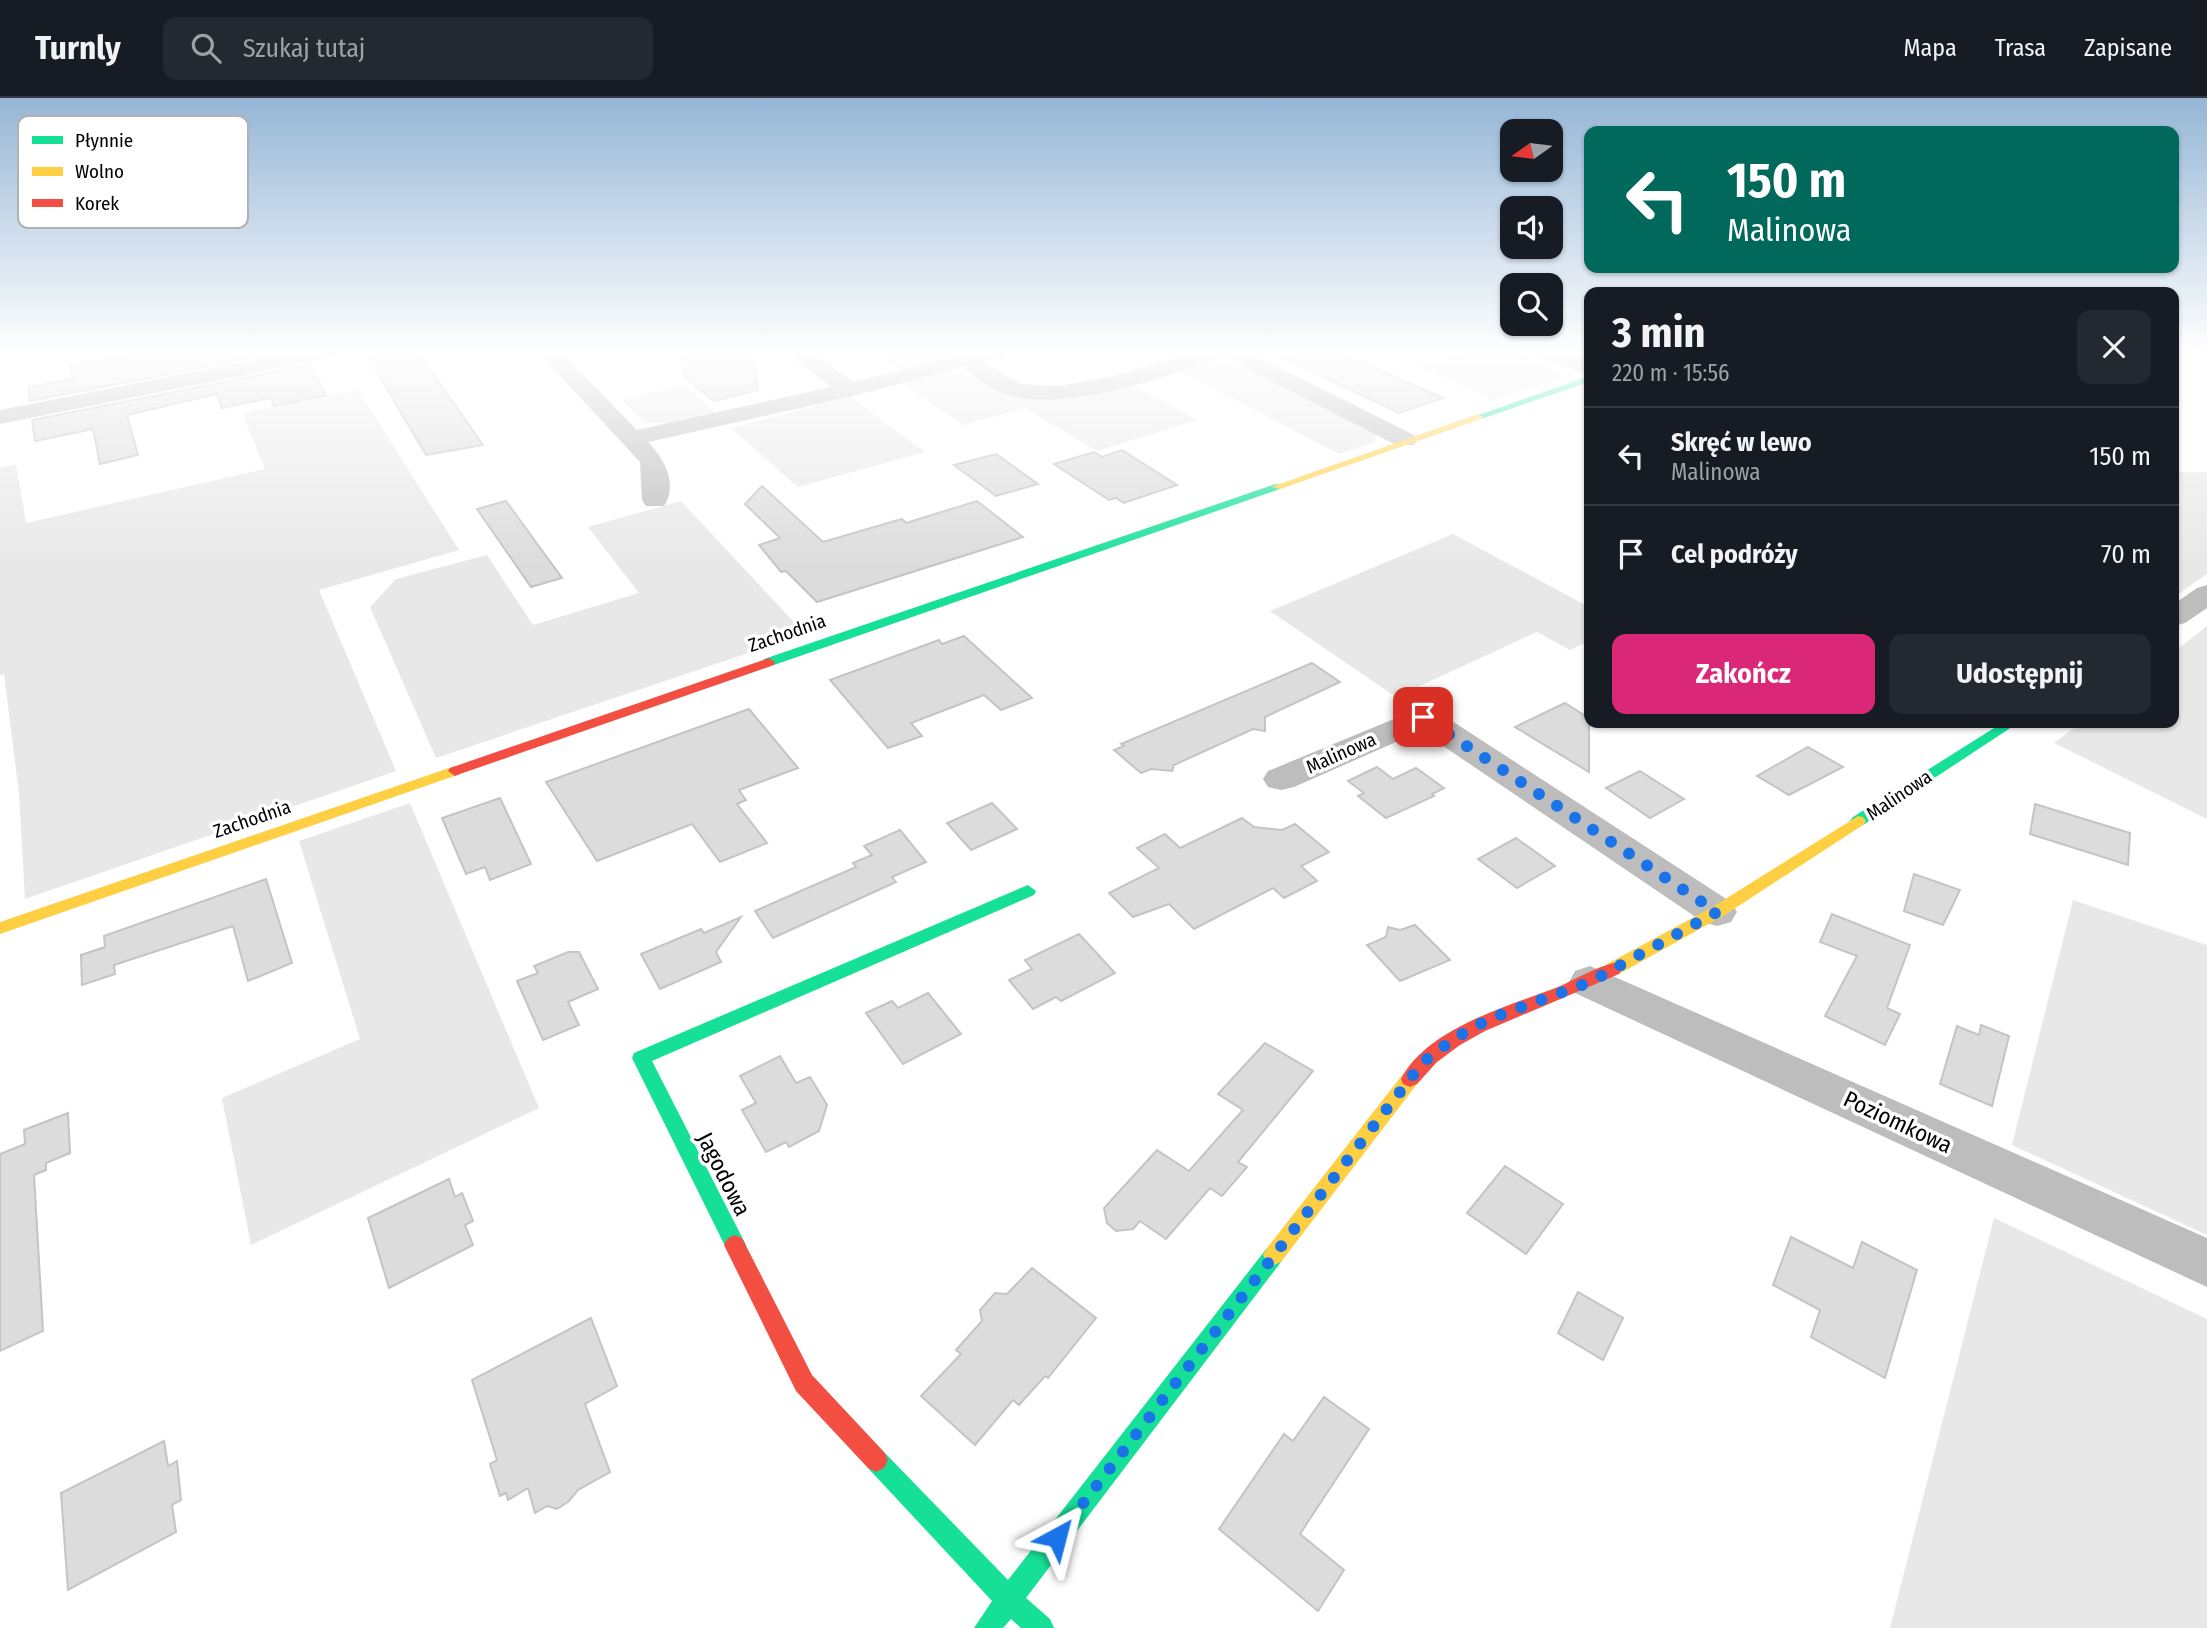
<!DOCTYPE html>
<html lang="pl">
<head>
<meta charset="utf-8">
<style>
  body { margin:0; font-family:"Fira Sans Condensed",sans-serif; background:#242831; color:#f1f3f6; height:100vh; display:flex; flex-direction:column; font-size:26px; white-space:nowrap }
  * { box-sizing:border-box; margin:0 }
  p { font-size:23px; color:#9ea1a6 }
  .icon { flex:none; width:38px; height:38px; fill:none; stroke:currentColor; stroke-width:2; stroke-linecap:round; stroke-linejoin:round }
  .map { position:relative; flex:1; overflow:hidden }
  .sheet { position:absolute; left:1584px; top:189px; width:595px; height:441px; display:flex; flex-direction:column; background:#171b24; border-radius:14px; box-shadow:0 2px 5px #0004 }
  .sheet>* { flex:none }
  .hud { position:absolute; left:1584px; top:28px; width:595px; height:147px; border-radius:14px; box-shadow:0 2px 5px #0004; background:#00695c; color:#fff; overflow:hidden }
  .needle { width:46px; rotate:256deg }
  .buttons { position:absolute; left:1500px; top:21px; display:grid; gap:14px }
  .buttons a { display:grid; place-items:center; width:63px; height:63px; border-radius:14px; background:#171b24; box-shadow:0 2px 5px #0004; font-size:35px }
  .pin { position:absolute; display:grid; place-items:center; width:60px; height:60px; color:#fff; margin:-30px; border-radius:14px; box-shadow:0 4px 10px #0006 }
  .me { position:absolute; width:77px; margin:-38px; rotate:38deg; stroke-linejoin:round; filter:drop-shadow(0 0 5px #0008) }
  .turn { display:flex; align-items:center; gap:24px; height:147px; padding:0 28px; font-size:32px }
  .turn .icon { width:91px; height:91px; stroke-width:2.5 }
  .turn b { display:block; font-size:49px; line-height:60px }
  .round { display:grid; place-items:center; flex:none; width:74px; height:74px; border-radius:14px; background:#242831 }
  .headline { display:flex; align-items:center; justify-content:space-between; height:119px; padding:0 28px }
  h1 { font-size:42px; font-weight:700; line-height:52px }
  .primary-button { display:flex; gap:14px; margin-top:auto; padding:14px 28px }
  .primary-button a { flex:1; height:80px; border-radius:14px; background:#db2777; color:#fff; font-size:28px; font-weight:700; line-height:80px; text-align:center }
  .primary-button a+a { background:#242831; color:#f1f3f6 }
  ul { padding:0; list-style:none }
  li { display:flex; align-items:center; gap:21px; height:98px; padding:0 28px; border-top:2px solid #363941 }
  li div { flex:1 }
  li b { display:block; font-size:26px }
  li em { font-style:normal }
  header { display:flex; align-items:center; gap:42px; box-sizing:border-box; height:98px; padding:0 35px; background:#171b24; border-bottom:2px solid #363941 }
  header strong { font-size:33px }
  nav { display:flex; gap:38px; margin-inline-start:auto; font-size:24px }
  .search { width:490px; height:63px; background:#242831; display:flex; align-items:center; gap:18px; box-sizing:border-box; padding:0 24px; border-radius:14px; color:#9ea1a6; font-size:26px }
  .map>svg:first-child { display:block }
  .green { fill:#e8e8e8 }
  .building { fill:#dcdcdc; stroke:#c4c4c4; stroke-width:2 }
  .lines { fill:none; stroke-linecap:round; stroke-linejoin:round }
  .street { fill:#bdbdbd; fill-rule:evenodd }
  .fast { fill:#16e098; fill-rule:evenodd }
  .slow { fill:#ffcf43; fill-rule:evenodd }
  .jam { fill:#f24e42; fill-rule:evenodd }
  .route { stroke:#1a73e8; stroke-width:12; stroke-dasharray:0 21.6 }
  .labels { text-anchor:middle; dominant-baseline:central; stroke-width:7; stroke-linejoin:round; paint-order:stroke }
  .street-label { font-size:19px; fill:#000; stroke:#fff }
  .near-street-label { font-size:23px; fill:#000; stroke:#fff }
  .key { fill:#fff; stroke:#b2b2b2; stroke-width:2 }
  .key-label { font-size:19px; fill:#000 }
</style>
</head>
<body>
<header>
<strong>Turnly</strong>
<div class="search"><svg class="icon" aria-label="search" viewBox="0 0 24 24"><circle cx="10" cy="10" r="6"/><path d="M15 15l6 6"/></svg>Szukaj tutaj</div>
<nav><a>Mapa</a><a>Trasa</a><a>Zapisane</a></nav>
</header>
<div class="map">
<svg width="2207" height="1530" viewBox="0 0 2207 1530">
  <rect width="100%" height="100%" fill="#fff"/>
  <g class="green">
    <polygon points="875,254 966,254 899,271"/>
    <polygon points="1460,254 1521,254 1558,269 1561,280 1495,302 1416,268"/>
    <polygon points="1230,261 1375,335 1375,344 1339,356 1174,270 1202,262"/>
    <polygon points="949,274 966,277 1019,298 1126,283 1197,322 1097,353 1025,310 963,327 903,286"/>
    <polygon points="685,287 717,316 679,325 645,325 622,302"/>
    <polygon points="358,292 459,452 319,492 396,673 25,801 19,695 4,576 0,577 0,370 16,366 26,425 265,371 242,315"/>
    <polygon points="850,299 925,354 798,389 731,330"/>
    <polygon points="2174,374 2207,374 2207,476 2174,499"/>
    <polygon points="681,403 805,536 436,660 370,509 396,481 487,457 533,527 639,495 588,429"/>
    <polygon points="1453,436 1589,509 1589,543 1570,552 1537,534 1396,599 1270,513"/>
    <polygon points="2207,528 2207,721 2054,645 2081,625 2174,625 2174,554"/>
    <polygon points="410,705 539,1010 251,1147 222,1000 360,941 299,743"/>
    <polygon points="2073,802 2207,847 2207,1137 2012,1047"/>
    <polygon points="1994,1120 2207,1221 2207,1530 1890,1530"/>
  </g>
  <g class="building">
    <polygon points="136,254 282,254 30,303 29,289 73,281 70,267"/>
    <polygon points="365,254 418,254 483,347 426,357"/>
    <polygon points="680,254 753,254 758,292 714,303 686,280"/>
    <polygon points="1270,254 1339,254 1443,300 1399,315"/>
    <polygon points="310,267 326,297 274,308 271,300 222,310 217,296 127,317 138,357 100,366 93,331 35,343 32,322"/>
    <polygon points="1122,352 1177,387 1124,405 1116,400 1109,402 1054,366 1094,354 1102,359"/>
    <polygon points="996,356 1038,386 996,398 954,367"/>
    <polygon points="762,388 823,444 902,421 906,425 977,403 1023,439 817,504 786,473 781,474 759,447 780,440 745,406"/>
    <polygon points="506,403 562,480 531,489 477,411"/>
    <polygon points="964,538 1032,600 1001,612 984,597 911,625 922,638 888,650 830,582 939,542 942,546"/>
    <polygon points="1312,565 1340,584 1265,619 1265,633 1253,631 1174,667 1172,673 1151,671 1141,675 1114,652 1124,648 1121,646"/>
    <polygon points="1565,605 1589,620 1589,674 1515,629"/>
    <polygon points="749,611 798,670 739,692 746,702 737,706 767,745 720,764 692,726 597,763 546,684"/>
    <polygon points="1808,649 1843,669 1789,697 1757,678"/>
    <polygon points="1377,669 1393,681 1416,670 1444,690 1432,696 1434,698 1386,720 1358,698 1364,695 1348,683"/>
    <polygon points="1640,673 1684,701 1650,720 1606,690"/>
    <polygon points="500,700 531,766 490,782 485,769 466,776 442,720"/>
    <polygon points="992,705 1017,731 971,752 947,725"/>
    <polygon points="2035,706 2130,735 2128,767 2030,736"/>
    <polygon points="1242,720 1254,729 1282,732 1295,726 1329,754 1301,768 1317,783 1284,800 1273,790 1194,831 1169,806 1133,819 1109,795 1159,770 1137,750 1165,736 1180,750"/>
    <polygon points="900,732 926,764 892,779 896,784 773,840 755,813 856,769 853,765 872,757 864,748"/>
    <polygon points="1516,740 1555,768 1517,790 1478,761"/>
    <polygon points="1914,776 1960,792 1943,827 1904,813"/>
    <polygon points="266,781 292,865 248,883 233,828 114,867 115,876 82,887 81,857 105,849 104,838"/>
    <polygon points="1832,816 1910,847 1887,910 1900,916 1885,947 1825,918 1857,858 1820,844"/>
    <polygon points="741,819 716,854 721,864 660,891 641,856 701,831 704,835"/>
    <polygon points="1415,827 1450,862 1400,883 1367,847 1386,839 1388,829 1400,832"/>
    <polygon points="1079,836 1115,875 1061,903 1056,899 1033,911 1009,882 1032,871 1025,862"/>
    <polygon points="568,854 579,854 598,891 568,904 579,927 543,942 517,883 538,875 534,868"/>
    <polygon points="928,895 961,936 903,966 866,915 892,903 898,910"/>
    <polygon points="1981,927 2009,938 1992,1008 1940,986 1957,928 1979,937"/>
    <polygon points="1265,945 1313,973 1238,1064 1247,1069 1222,1098 1210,1090 1166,1141 1140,1123 1133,1131 1116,1133 1107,1125 1104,1110 1157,1052 1189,1073 1243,1012 1218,996"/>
    <polygon points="780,958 796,985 810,979 827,1007 819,1033 789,1049 786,1044 766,1054 742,1012 756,1005 740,978"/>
    <polygon points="68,1015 70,1055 46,1065 46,1072 34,1077 43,1233 0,1253 0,1056 25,1046 24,1032"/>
    <polygon points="1505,1068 1563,1106 1526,1156 1467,1115"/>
    <polygon points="449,1081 455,1099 462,1095 473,1123 465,1127 473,1147 389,1190 368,1120"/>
    <polygon points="1791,1139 1853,1170 1862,1144 1917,1172 1885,1280 1811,1239 1820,1212 1773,1187"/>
    <polygon points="1032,1170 1096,1220 1048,1280 1045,1278 1019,1307 1013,1302 975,1347 921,1298 961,1256 956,1252 982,1223 980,1212 995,1195 1007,1196"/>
    <polygon points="1578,1194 1623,1220 1603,1262 1558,1235"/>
    <polygon points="591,1220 617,1288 585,1306 610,1374 578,1392 569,1403 557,1411 547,1408 535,1415 528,1390 508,1402 506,1395 500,1398 490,1366 497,1362 472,1282"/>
    <polygon points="1324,1299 1369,1331 1300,1436 1344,1472 1318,1513 1219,1431 1284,1336 1293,1343"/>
    <polygon points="164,1343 168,1368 177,1363 181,1402 172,1407 176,1434 68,1492 61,1395"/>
  </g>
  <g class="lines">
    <g class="street">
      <polygon points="296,254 340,254 329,260 0,326 0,312"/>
      <path d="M 538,254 L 561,254 L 637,332 L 831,289 L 786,254 L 811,254 L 853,284 L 949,260 L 944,254 L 1007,254 L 1004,259 L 983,264 L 1021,286 L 1059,288 L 1110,279 L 1192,254 L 1248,254 L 1414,337 L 1417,342 L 1414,347 L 1396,347 L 1223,258 C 1171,279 1062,314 1009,297 C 991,292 977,280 963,269 L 849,299 L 648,344 C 663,359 679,386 664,408 L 646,408 L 642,402 L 640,364 Z"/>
      <polygon points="1536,254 1566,254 1589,262 1589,277 1539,259"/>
      <polygon points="2207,487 2207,510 2185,525 2174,528 2174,506 2197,490"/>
      <polygon points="1423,609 1435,612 1731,804 1737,814 1731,824 1717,828 1703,824 1421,633 1294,689 1281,692 1268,689 1263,681 1268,673"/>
      <polygon points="1590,868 2207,1140 2207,1189 1575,895 1569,884 1575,873"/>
    </g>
    <g class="fast">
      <polygon points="1589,278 1589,284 1481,321 1473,319"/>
      <polygon points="1276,386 1280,387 1280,391 774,567 764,567 763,564 764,561"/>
      <polygon points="2002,625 2018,625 1863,727 1853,727 1850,723 1853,719"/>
      <polygon points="1028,787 1036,793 1034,797 652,963 746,1147 742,1154 735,1157 728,1154 632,960 634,955"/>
      <polygon points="1274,1147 1281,1150 1285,1157 1281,1164 1026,1500 1050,1521 1054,1530 1021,1530 1011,1521 1003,1530 974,1530 992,1503 868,1370 864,1362 868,1354 876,1350 884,1354 1008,1482 1267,1150"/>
    </g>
    <g class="slow">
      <polygon points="1478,316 1483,319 1481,321 1280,391 1271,389"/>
      <polygon points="455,668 462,673 460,676 0,836 0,824"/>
      <polygon points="1858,718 1863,719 1866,723 1863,727 1723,818 1619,876 1607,876 1604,871 1607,866 1711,810"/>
      <polygon points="1410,973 1417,976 1419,981 1417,986 1281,1164 1274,1167 1267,1164 1263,1157 1267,1150 1403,976"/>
    </g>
    <g class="jam">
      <polygon points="769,560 775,564 774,567 460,676 455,678 448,673 450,670"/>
      <path d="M 1613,865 L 1619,866 L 1622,871 L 1619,876 L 1485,933 L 1460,947 L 1437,964 L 1417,986 L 1410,989 L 1403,986 L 1401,981 C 1427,930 1509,908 1558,889 C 1576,881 1594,870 1613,865 Z"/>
      <polygon points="735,1137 742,1140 812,1277 884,1354 888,1362 884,1370 876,1374 868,1370 796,1293 724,1147 728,1140"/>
    </g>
  </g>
  <linearGradient id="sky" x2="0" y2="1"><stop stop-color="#95b6d6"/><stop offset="0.54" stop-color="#fff"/><stop offset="1" stop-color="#fff" stop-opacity="0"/></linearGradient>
  <rect width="2207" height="468" fill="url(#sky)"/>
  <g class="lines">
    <polyline class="route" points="1057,1439 1423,964 1455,940 1489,921 1590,884 1717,814 1423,619"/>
  </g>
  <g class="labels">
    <g class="street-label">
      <text transform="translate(787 535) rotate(-19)">Zachodnia</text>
      <text transform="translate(1341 655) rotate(-24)">Malinowa</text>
      <text transform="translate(1899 697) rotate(-34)">Malinowa</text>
      <text transform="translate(252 721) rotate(-19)">Zachodnia</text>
    </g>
    <g class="near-street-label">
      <text transform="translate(1898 1024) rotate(25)">Poziomkowa</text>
      <text transform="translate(724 1076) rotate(63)">Jagodowa</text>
    </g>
  </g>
  <rect x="18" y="18" width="230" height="112" rx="10" class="key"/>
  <rect x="32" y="38" width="31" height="8" fill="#16e098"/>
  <rect x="32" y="69" width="31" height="9" fill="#ffcf43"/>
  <rect x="32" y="101" width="31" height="8" fill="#f24e42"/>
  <g class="key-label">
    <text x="75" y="49">Płynnie</text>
    <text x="75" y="80">Wolno</text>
    <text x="75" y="112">Korek</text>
  </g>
</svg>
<div class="buttons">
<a><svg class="needle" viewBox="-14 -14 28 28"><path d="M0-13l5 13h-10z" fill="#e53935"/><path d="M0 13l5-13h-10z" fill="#9ea1a6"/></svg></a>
<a><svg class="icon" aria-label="sound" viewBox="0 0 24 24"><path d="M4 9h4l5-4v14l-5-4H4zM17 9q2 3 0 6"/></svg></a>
<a><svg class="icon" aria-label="search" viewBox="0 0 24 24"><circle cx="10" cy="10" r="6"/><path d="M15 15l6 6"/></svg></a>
</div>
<div class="pin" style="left:1423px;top:619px;background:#d93025"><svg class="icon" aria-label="arrive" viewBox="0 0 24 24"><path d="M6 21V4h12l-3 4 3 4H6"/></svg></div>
<svg class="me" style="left:1057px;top:1439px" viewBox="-20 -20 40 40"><path d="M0-17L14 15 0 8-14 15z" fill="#1a73e8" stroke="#fff" stroke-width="4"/></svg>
<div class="hud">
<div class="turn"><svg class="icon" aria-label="left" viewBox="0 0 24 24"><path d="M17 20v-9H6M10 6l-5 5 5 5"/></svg><div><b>150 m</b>Malinowa</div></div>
</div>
<section class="sheet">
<div class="headline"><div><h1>3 min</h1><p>220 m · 15:56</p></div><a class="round"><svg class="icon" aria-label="close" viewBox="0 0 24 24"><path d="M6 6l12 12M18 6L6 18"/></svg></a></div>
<ul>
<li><svg class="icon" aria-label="left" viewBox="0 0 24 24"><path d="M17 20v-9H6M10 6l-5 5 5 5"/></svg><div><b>Skręć w lewo</b><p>Malinowa</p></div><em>150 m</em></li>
<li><svg class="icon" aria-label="arrive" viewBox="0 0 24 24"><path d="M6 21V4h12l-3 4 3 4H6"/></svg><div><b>Cel podróży</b></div><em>70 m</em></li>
</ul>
<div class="primary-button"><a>Zakończ</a><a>Udostępnij</a></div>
</section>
</div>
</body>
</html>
